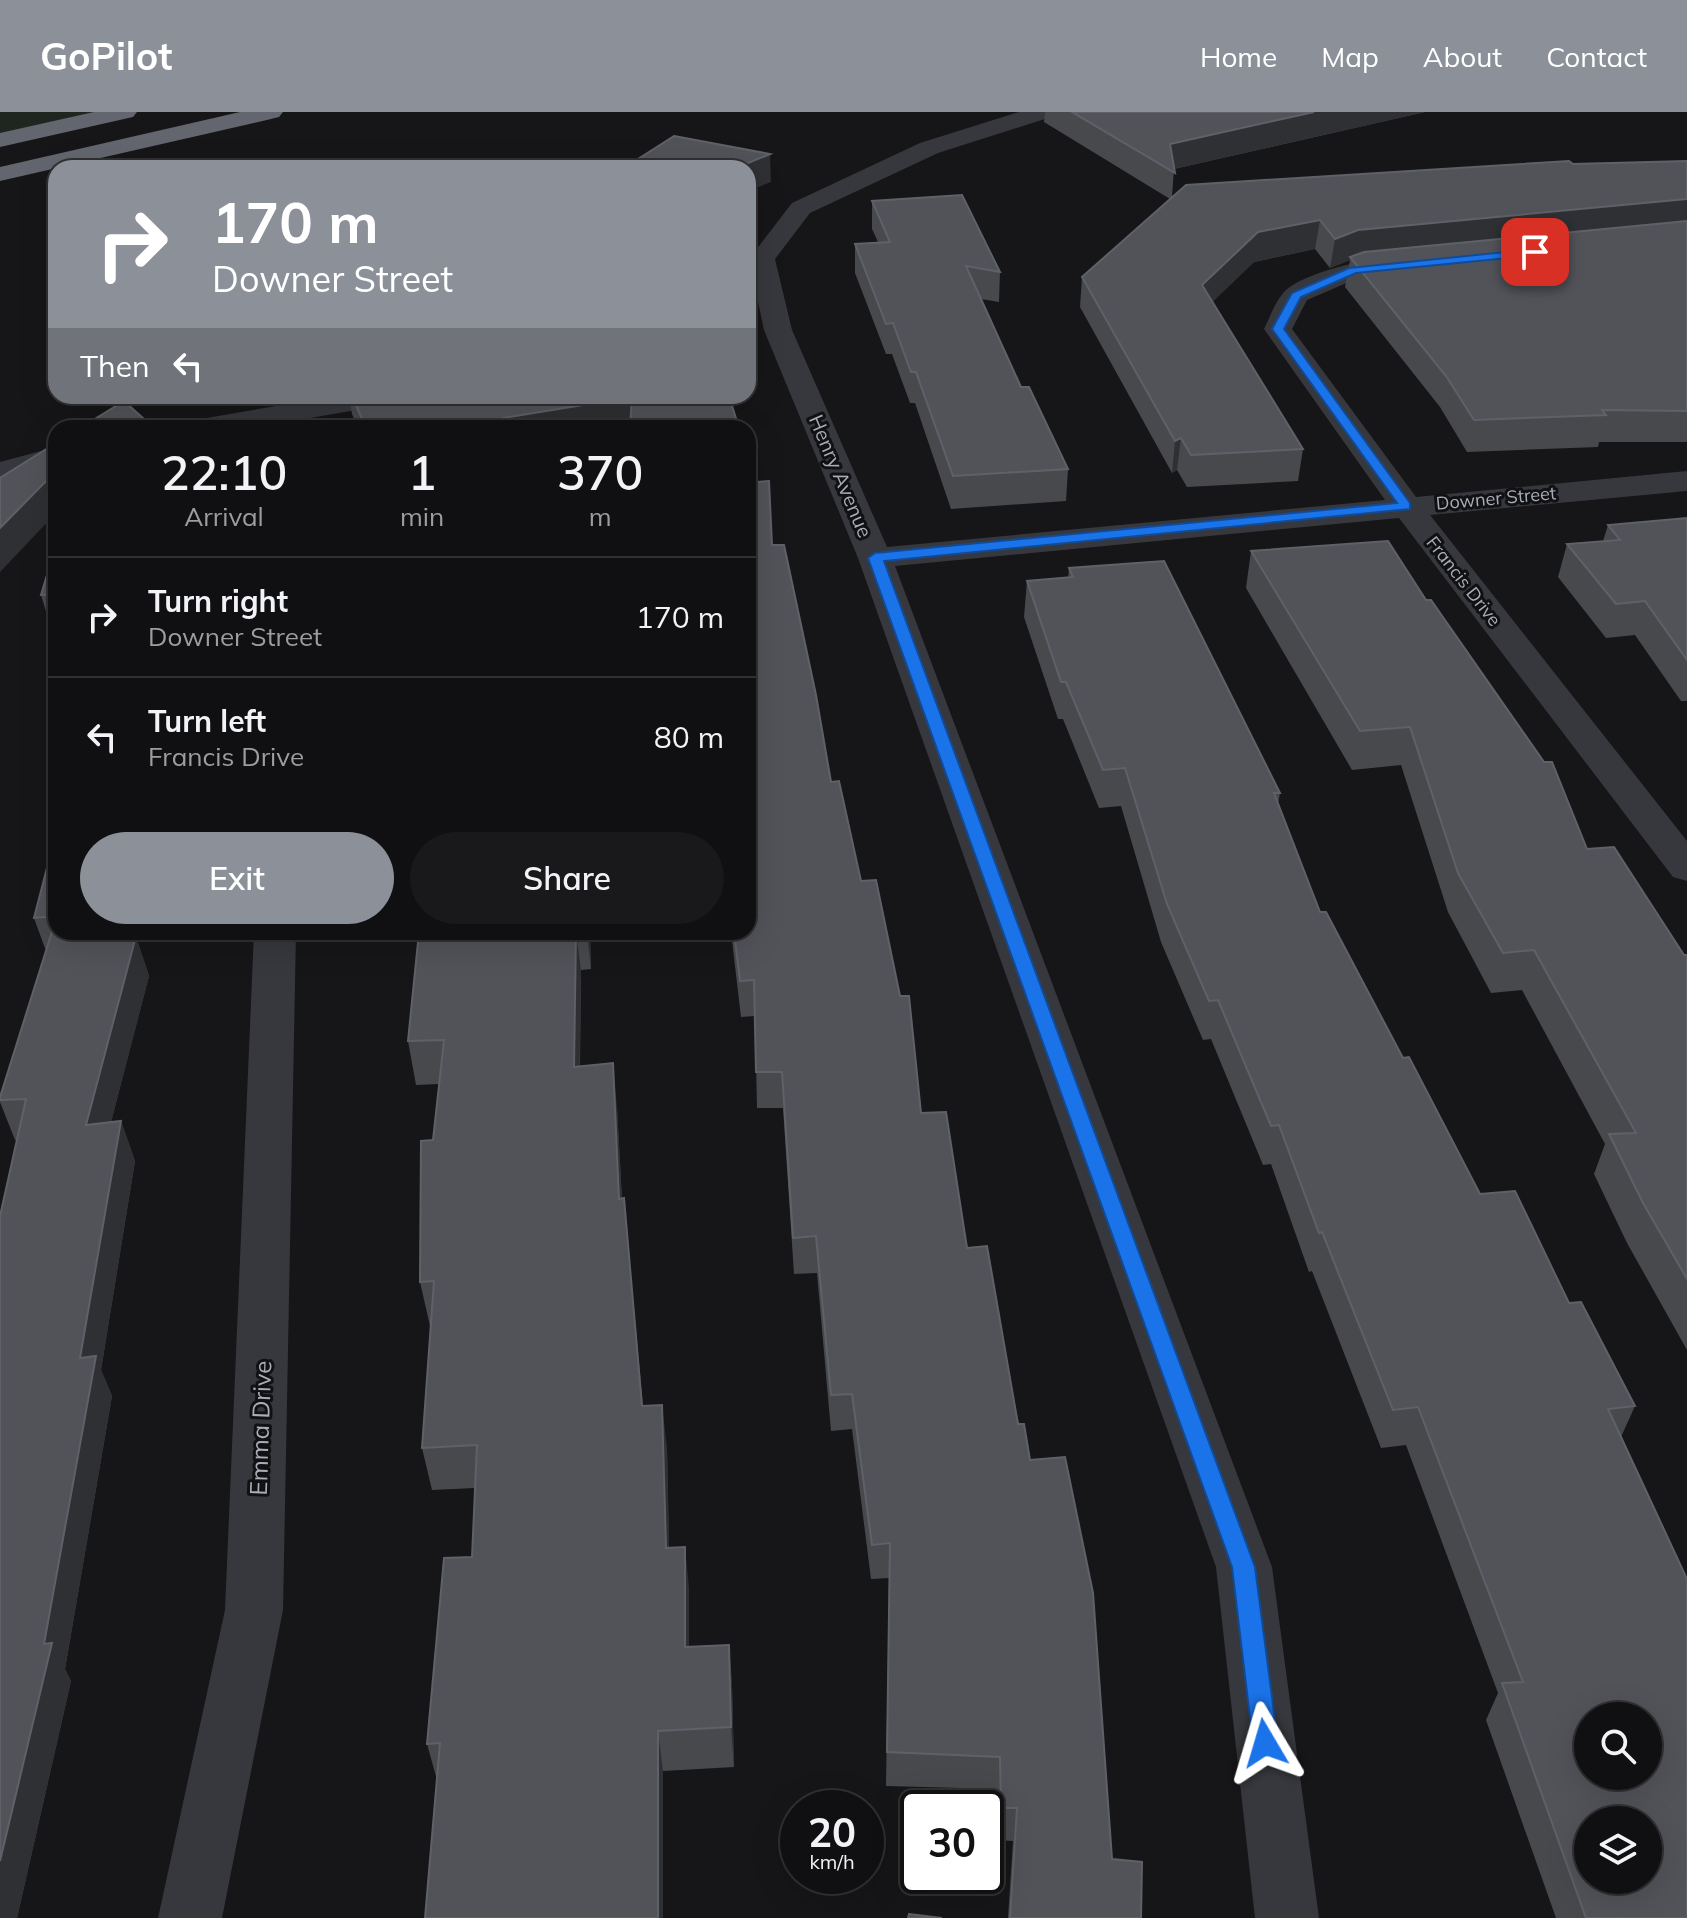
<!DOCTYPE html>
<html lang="en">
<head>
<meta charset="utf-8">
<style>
  body { margin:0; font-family:Mulish,sans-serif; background:#19191b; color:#f1f3f6; height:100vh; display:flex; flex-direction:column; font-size:30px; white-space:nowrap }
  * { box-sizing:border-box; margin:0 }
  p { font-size:26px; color:#9c9d9f }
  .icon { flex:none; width:44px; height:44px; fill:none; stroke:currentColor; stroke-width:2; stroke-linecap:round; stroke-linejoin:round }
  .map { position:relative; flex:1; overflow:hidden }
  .sheet { position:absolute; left:48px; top:308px; width:708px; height:520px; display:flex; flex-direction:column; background:#101012; border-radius:24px; box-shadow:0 8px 32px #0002,0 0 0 2px #303032 }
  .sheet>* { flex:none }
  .guide { position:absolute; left:48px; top:48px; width:708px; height:244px; border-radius:24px; box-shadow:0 8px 32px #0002,0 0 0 2px #303032; background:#8c9099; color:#fff; overflow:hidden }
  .fabs { position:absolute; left:1574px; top:1590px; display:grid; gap:16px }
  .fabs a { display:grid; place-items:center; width:88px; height:88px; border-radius:50%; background:#101012; box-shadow:0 8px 32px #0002,0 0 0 2px #303032; font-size:40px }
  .speed { position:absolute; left:780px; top:1678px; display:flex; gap:16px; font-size:40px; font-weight:700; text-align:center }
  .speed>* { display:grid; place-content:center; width:104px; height:104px; border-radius:50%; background:#101012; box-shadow:0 8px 32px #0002,0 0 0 2px #303032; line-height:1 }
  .speed small { font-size:20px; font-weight:400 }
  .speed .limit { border:4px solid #111; border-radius:12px; background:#fff; color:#111 }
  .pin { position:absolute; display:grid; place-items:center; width:68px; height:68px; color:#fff; margin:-34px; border-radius:16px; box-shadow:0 4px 12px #0006 }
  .me { position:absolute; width:88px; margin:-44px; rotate:353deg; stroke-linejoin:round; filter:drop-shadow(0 0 6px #0008) }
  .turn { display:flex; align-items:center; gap:28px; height:168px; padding:0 32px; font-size:36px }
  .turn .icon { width:104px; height:104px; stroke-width:2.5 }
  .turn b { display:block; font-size:56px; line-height:68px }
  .then { display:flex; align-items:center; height:76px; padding:0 32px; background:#0003; gap:16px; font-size:30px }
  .eta { display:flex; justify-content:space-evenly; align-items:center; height:136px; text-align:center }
  .eta b { font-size:48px; font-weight:600; line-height:56px }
  .cta { display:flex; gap:16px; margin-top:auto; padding:16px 32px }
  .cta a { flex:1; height:92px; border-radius:48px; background:#8c9099; color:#fff; font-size:32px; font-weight:600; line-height:92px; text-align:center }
  .cta a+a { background:#19191b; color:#f1f3f6 }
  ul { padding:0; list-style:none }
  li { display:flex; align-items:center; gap:24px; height:120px; padding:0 32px; border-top:2px solid #303032 }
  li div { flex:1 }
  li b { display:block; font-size:30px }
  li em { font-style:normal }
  header { display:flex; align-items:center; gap:48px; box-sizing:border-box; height:112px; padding:0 40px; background:#8c9099; color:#fff }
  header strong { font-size:38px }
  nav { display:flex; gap:44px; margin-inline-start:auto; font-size:28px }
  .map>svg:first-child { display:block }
  .green { fill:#1e261f }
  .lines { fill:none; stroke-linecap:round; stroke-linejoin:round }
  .street { fill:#37383d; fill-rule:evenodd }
  .highway { fill:#63666e; fill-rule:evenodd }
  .wall { fill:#47494d }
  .shaded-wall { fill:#2f3033 }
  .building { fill:#525359; stroke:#5f6168; stroke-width:2; fill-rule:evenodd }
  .route { fill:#1a73e8; stroke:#114b97; stroke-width:2 }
  .labels { text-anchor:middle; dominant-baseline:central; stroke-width:6; stroke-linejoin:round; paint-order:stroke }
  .far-street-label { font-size:18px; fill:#a8adb8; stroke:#111113 }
  .street-label { font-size:20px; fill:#a8adb8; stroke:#111113 }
  .near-street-label { font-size:24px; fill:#a8adb8; stroke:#111113 }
</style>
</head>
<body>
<header>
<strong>GoPilot</strong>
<nav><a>Home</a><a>Map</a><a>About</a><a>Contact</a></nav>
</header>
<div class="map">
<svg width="1687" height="1806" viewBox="0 0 1687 1806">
  <rect width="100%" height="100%" fill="#161618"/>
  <polygon class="green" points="0,0 125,0 0,28"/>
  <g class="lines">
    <g class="street">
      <path d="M 1019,0 L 1055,0 L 1051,5 L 938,41 L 810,101 L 775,147 L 792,218 L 887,435 L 1385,388 L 1264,217 C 1270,205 1276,188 1285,179 C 1305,159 1388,140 1415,147 L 1419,153 L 1415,159 L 1358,166 L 1307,188 L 1292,217 L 1416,385 L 1687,359 L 1687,379 L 1430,403 L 1687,729 L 1687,769 L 1673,765 L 1399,406 L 895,454 L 1272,1455 L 1319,1806 L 1255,1806 L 1216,1455 L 858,446 L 764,218 L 749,147 L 792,91 L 920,31 Z"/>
      <polygon points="333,284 400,284 396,290 385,293 253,316 186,316 190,310 201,307"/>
      <polygon points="56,335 56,353 0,370 0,350"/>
      <polygon points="254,820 296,820 283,1498 222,1806 158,1806 225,1498"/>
    </g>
    <g class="highway">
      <polygon points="94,0 137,0 133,5 0,35 0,21"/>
      <polygon points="240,0 283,0 279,5 271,7 0,69 0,55"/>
    </g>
  </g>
  <g class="wall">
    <polygon points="1045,0 1425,0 1174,57 1172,85 1573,52 1687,49 1687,330 1599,330 1598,335 1467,340 1440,295 1345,175 1350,148 1330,156 1315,137 1254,150 1212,190 1303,337 1298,369 1187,375 1177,358 1172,361 1080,195 1082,165 1170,87 1044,10"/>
    <polygon points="872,89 1000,160 999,190 981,187 1021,275 1068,357 1066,389 951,397 915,291 910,291 892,242 886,242 855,161 855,132 878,130 872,117"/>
    <polygon points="349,284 729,284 739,316 358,316 352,302"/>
    <polygon points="1687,406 1687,589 1681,589 1635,523 1606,526 1558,465 1567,432 1603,429 1608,413"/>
    <polygon points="56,433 56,516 51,516 41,483"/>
    <polygon points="772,433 831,670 861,769 921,1001 967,1136 1030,1348 1112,1747 1141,1806 1008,1806 1013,1729 998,1728 997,1677 886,1674 889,1466 871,1467 852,1317 831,1319 817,1161 794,1162 783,996 757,996 755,904 741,905 731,820 748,820"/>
    <polygon points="1251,439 1587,737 1684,843 1687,843 1687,1238 1627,1131 1594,1062 1605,1032 1522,878 1491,881 1448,800 1401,653 1352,658 1246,476"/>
    <polygon points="1069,456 1280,681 1278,692 1320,800 1480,1082 1569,1191 1635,1294 1621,1325 1687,1806 1556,1806 1486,1608 1498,1581 1406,1333 1381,1336 1312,1159 1309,1160 1271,1052 1263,1053 1211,927 1203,928 1161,830 1121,694 1099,696 1063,607 1058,607 1024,505 1027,469 1068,466"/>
    <polygon points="56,722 136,825 149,864 111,1010 121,1009 135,1049 101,1258 112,1284 65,1557 71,1569 17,1806 0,1806 17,1028 15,1028 0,990 0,985 46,839 34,806"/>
    <polygon points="409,820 590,820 591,857 581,858 580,954 617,995 622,1087 624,1087 628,1130 643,1294 667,1336 669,1436 689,1476 689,1535 729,1533 732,1574 734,1655 663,1659 663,1806 425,1806 437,1668 427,1632 472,1445 475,1376 432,1378 422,1336 431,1213 430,1214 420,1170 433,1028 439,972 416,973 408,929 419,825 410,825"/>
  </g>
  <g class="shaded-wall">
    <polygon points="1314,0 1425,0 1169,58 1170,32"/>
    <polygon points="770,42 771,70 748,79 748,56 736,56"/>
    <polygon points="1687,87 1687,115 1350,145 1350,148 1330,156 1335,127 1358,118"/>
    <polygon points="1320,108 1315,137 1254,150 1199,203 1202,173 1258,120"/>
    <polygon points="632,285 634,316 504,316 503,306"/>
    <polygon points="1181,326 1177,358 1172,361 1175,329"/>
    <polygon points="56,359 56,401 0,460 0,416"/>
    <polygon points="117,820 137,820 136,825 149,864 100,1053 86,1013"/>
    <polygon points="576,820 581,858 579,998 574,955"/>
    <polygon points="587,820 590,820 591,857"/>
    <polygon points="613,951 617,995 624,1130 619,1087"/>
    <polygon points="121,1009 135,1049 101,1258 112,1284 65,1557 71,1569 17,1806 0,1806 0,1749 44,1532 80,1246"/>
    <polygon points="624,1086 628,1130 646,1337 642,1294"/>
    <polygon points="662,1293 667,1336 670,1477 666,1436"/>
    <polygon points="685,1435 689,1476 689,1576 685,1535"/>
    <polygon points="729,1533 732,1574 734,1655 731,1615"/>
    <polygon points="658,1619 663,1659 663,1806 658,1806"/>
  </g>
  <g class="building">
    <polygon points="1072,0 1314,0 1170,32 1175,61"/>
    <polygon points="674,24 770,42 736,56 624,56"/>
    <polygon points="1569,49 1573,52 1687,49 1687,87 1358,118 1335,127 1320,108 1258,120 1202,173 1303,337 1191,343 1181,326 1175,329 1082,165 1186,73"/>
    <polygon points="962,83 1000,160 966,154 1021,275 1029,275 1068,357 953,364 916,260 911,260 893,211 886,212 855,132 890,130 872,89"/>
    <polygon points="1687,109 1687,299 1602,298 1606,303 1474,308 1446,264 1350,145 1364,140"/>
    <polygon points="352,284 729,284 739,316 630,316 632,285 503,306 504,316 366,316"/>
    <polygon points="124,289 154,316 92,316 95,307"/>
    <polygon points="56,331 56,359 0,416 0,366"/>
    <polygon points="748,344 756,370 769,369 772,433 784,433 816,583 831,670 839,669 861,769 876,768 900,884 909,884 921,1001 946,1000 967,1136 987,1134 1018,1312 1024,1312 1030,1348 1065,1345 1093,1481 1112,1747 1142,1750 1141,1806 1010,1806 1017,1696 1001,1696 1000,1645 887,1640 890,1431 872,1433 852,1282 831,1283 816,1124 793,1126 782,960 756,960 754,868 740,869 734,820 748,820"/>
    <polygon points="1687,406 1687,548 1645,489 1616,492 1567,432 1620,428 1608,413"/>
    <polygon points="1388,429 1426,488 1431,488 1544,650 1552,650 1587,737 1614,735 1684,843 1687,843 1687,1167 1643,1091 1609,1022 1636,1021 1534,838 1503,841 1458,761 1410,615 1360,619 1251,439"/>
    <polygon points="56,433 56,482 41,483"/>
    <path d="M 1164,449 L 1280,681 L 1274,681 L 1320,800 L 1326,800 L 1403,946 L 1409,945 L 1480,1082 L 1515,1079 L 1569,1191 L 1581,1190 L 1635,1294 L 1608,1297 L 1687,1467 L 1687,1806 L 1586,1806 L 1502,1571 L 1523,1570 L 1418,1295 L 1393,1298 L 1322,1120 L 1319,1121 L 1279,1013 L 1271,1014 L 1218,888 L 1209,889 L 1167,792 L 1125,656 L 1103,658 L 1066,570 L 1061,570 L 1027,469 L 1073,465 L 1069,456 ZM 1588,1604 L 1648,1604 L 1648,1664 L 1588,1664 ZM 1588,1708 L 1648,1708 L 1648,1768 L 1588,1768 Z"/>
    <polygon points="56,721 56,804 34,806"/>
    <polygon points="56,807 56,820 117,820 116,825 136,824 86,1013 121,1009 80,1246 96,1244 44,1532 52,1531 0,1749 0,1104 26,987 0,988 0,985"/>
    <polygon points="419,820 576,820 574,955 613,951 619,1087 624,1086 642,1294 662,1293 666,1436 685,1435 685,1535 729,1533 731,1615 658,1619 658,1806 425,1806 440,1631 427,1632 444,1446 472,1445 477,1333 422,1336 434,1169 420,1170 421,1029 433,1028 444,928 408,929"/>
    <polygon points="909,1802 942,1806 908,1806"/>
  </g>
  <polygon class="route" points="1535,137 1539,138 1539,143 1356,161 1301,185 1284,217 1410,391 1410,397 884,449 1255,1455 1278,1631 1274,1639 1265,1643 1256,1639 1253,1631 1232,1455 868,446 875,441 1397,391 1272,217 1292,181 1349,156"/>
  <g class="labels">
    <g class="far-street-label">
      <text transform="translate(1496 386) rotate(-5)">Downer Street</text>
      <text transform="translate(1464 469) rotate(52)">Francis Drive</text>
    </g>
    <g class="street-label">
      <text transform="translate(841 364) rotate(67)">Henry Avenue</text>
    </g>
    <g class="near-street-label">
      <text transform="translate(260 1316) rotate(-88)">Emma Drive</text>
    </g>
  </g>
</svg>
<div class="fabs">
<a><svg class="icon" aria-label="search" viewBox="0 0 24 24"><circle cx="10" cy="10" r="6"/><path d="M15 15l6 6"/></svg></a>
<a><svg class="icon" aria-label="layers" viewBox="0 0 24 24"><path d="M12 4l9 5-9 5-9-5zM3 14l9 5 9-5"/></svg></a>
</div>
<div class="speed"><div>20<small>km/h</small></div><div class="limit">30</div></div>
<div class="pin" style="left:1535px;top:140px;background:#d93025"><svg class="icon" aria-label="arrive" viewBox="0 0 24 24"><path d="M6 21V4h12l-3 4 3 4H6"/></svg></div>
<svg class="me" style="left:1265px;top:1631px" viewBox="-20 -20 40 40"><path d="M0-17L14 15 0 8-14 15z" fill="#1a73e8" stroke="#fff" stroke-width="4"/></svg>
<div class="guide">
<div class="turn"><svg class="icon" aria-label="right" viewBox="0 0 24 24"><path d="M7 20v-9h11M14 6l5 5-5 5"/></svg><div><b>170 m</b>Downer Street</div></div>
<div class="then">Then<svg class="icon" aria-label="left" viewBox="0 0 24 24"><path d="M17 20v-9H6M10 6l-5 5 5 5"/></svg></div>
</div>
<section class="sheet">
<div class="eta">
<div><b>22:10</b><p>Arrival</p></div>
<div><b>1</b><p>min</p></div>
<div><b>370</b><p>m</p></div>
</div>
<ul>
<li><svg class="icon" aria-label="right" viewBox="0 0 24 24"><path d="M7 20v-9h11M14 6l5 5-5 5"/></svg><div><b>Turn right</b><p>Downer Street</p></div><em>170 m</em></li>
<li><svg class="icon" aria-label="left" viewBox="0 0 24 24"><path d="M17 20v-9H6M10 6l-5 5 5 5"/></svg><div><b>Turn left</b><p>Francis Drive</p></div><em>80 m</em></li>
</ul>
<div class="cta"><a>Exit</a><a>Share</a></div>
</section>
</div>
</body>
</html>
